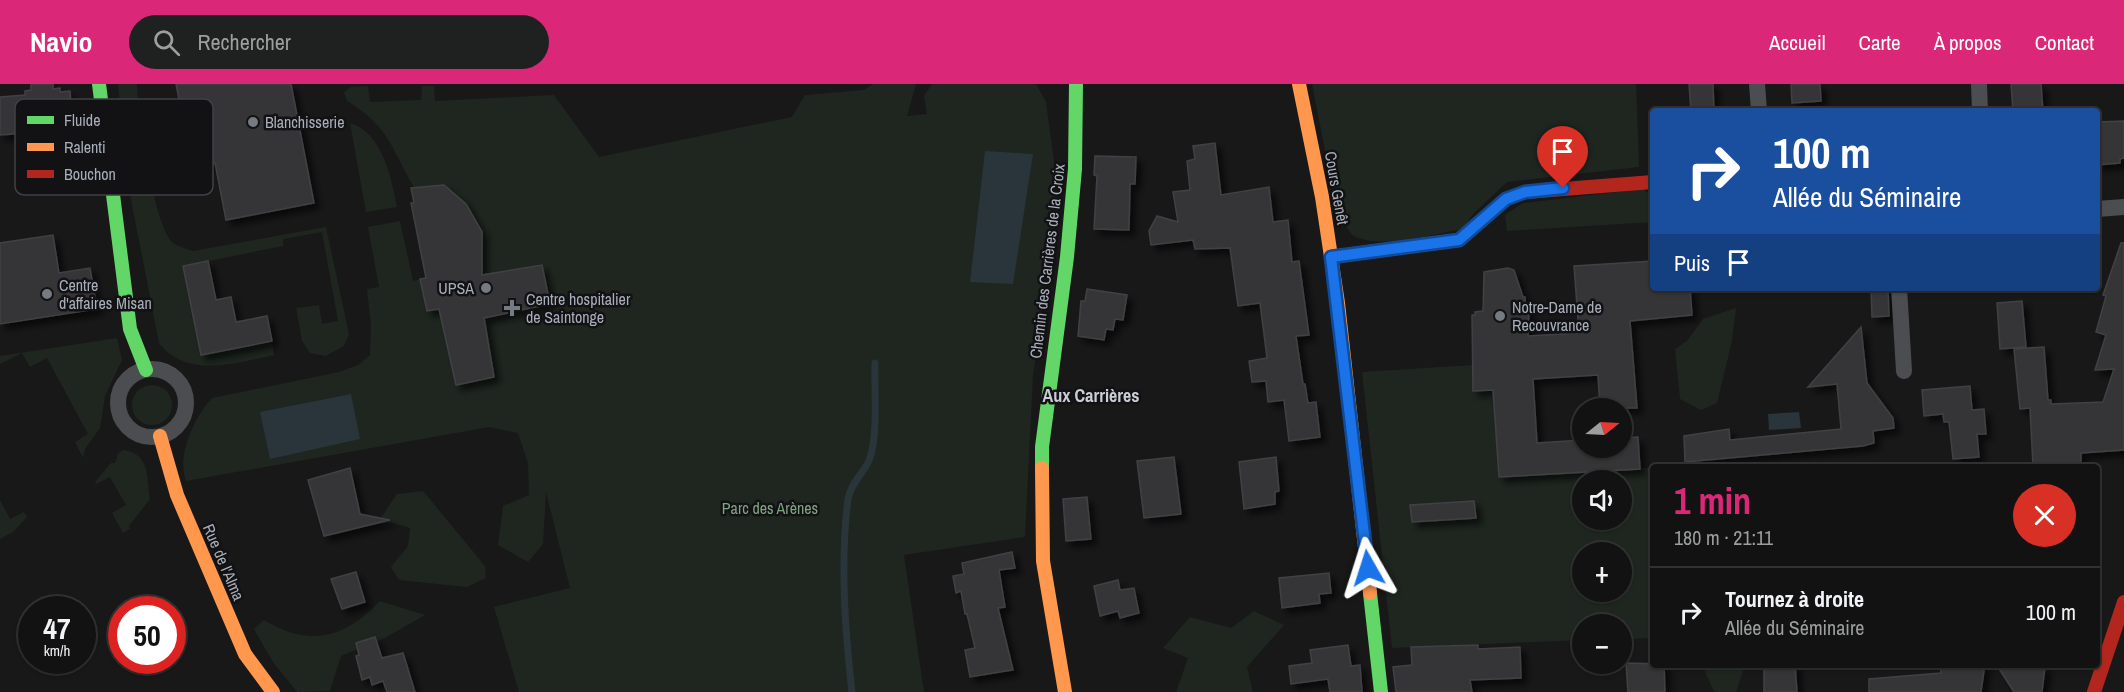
<!DOCTYPE html>
<html lang="fr">
<head>
<meta charset="utf-8">
<style>
  body { margin:0; font-family:"Archivo Narrow",sans-serif; background:#1f2020; color:#f1f3f6; height:100vh; display:flex; flex-direction:column; font-size:22px; white-space:nowrap }
  * { box-sizing:border-box; margin:0 }
  p { font-size:20px; color:#9c9e9f }
  .icon { flex:none; width:33px; height:33px; fill:none; stroke:currentColor; stroke-width:2; stroke-linecap:round; stroke-linejoin:round }
  .map { position:relative; flex:1; overflow:hidden }
  .panel { position:absolute; left:1650px; top:380px; width:450px; height:204px; display:flex; flex-direction:column; background:#121212; border-radius:6px; box-shadow:0 2px 4px #0004,0 0 0 2px #313232 }
  .panel>* { flex:none }
  .hud { position:absolute; left:1650px; top:24px; width:450px; height:183px; border-radius:6px; box-shadow:0 2px 4px #0004,0 0 0 2px #313232; background:#1a4fa0; color:#fff; overflow:hidden }
  .needle { width:39px; rotate:72deg }
  .fabs { position:absolute; left:1572px; top:314px; display:grid; gap:12px }
  .fabs a { display:grid; place-items:center; width:60px; height:60px; border-radius:50%; background:#121212; box-shadow:0 2px 4px #0004,0 0 0 2px #313232; font-size:30px }
  .speed { position:absolute; left:18px; top:512px; display:flex; gap:12px; font-size:30px; font-weight:700; text-align:center }
  .speed>* { display:grid; place-content:center; width:78px; height:78px; border-radius:50%; background:#121212; box-shadow:0 2px 4px #0004,0 0 0 2px #313232; line-height:1 }
  .speed small { font-size:15px; font-weight:400 }
  .speed .limit { border:9px solid #d22; background:#fff; color:#111 }
  .pin { position:absolute; display:grid; place-items:center; width:51px; height:51px; color:#fff; margin:-62px -26px; border-radius:50% 50% 50% 0; rotate:-45deg; box-shadow:0 0 6px #0007 }
  .pin .icon { rotate:45deg }
  .me { position:absolute; width:66px; margin:-33px; rotate:354deg; stroke-linejoin:round; filter:drop-shadow(0 0 4px #0008) }
  .turn { display:flex; align-items:center; gap:21px; height:126px; padding:0 24px; font-size:27px }
  .turn .icon { width:78px; height:78px; stroke-width:2.5 }
  .turn b { display:block; font-size:42px; line-height:51px }
  .then { display:flex; align-items:center; height:57px; padding:0 24px; background:#0003; gap:12px; font-size:22px }
  .round { display:grid; place-items:center; flex:none; width:63px; height:63px; border-radius:32px; background:#1f2020 }
  .head { display:flex; align-items:center; justify-content:space-between; height:102px; padding:0 24px }
  h1 { font-size:36px; font-weight:700; line-height:45px; color:#db2777 }
  ul { padding:0; list-style:none }
  li { display:flex; align-items:center; gap:18px; height:90px; padding:0 24px; border-top:2px solid #313232 }
  li div { flex:1 }
  li b { display:block; font-size:22px }
  li em { font-style:normal }
  header { display:flex; align-items:center; gap:36px; box-sizing:border-box; height:84px; padding:0 30px; background:#db2777; color:#fff }
  header strong { font-size:28px }
  nav { display:flex; gap:33px; margin-inline-start:auto; font-size:21px }
  .search { width:420px; height:54px; background:#1f2020; display:flex; align-items:center; gap:15px; box-sizing:border-box; padding:0 21px; border-radius:33px; color:#9c9e9f; font-size:22px }
  .map>svg:first-child { display:block }
  .green { fill:#1e261f; fill-rule:evenodd }
  .water { fill:#2a343b }
  .lines { fill:none; stroke-linecap:round; stroke-linejoin:round }
  .stream { stroke:#2a343b; stroke-width:7 }
  .building { fill:#363637; stroke:#404144; stroke-width:1.5; filter:url(#shadow) }
  .street { stroke:#4c4d51; stroke-width:16 }
  .fast { stroke:#63d668; stroke-width:14 }
  .slow { stroke:#ff974d; stroke-width:14 }
  .jam { stroke:#b3261e; stroke-width:14 }
  .route-casing { stroke:#114b97; stroke-width:15 }
  .route { stroke:#1a73e8; stroke-width:10 }
  .poi-dot { fill:#767a81; stroke:#121214; stroke-width:2 }
  .labels { text-anchor:middle; dominant-baseline:central; stroke-width:5; stroke-linejoin:round; paint-order:stroke }
  .poi-label { font-size:16px; fill:#a8aeba; stroke:#121214; text-anchor:start }
  .street-label { font-size:16px; fill:#a8aeba; stroke:#121214 }
  .park-label { font-size:16px; fill:#7fa580; stroke:#121214 }
  .neighbourhood-label { font-size:18px; font-weight:bold; fill:#cacdd5; stroke:#121214 }
  .key { fill:#121214; stroke:#3f4146; stroke-width:1.5 }
  .key-label { font-size:16px; fill:#a8aeba }
</style>
</head>
<body>
<header>
<strong>Navio</strong>
<div class="search"><svg class="icon" aria-label="search" viewBox="0 0 24 24"><circle cx="10" cy="10" r="6"/><path d="M15 15l6 6"/></svg>Rechercher</div>
<nav><a>Accueil</a><a>Carte</a><a>À propos</a><a>Contact</a></nav>
</header>
<div class="map">
<svg width="2124" height="608" viewBox="0 0 2124 608">
  <defs>
    <filter id="shadow"><feDropShadow dx="5.5" dy="5.5" stdDeviation="3" flood-color="#0009"/></filter>
  </defs>
  <rect width="100%" height="100%" fill="#181818"/>
  <g class="green">
    <path d="M 118,0 L 137,0 C 138,30 153,137 172,158 C 177,163 186,164 193,167 L 326,143 L 349,250 L 344,262 L 326,272 L 310,269 L 302,257 L 296,224 L 319,221 L 322,240 L 338,237 L 322,148 L 283,155 L 283,162 L 184,182 L 201,271 L 272,257 L 274,271 C 236,279 186,295 159,259 L 127,95 Z"/>
    <path d="M 873,0 L 916,0 L 907,32 L 927,30 L 924,12 L 932,0 L 1036,0 L 1046,18 L 1059,115 L 1033,291 L 1025,453 L 904,471 L 924,608 L 519,608 L 494,523 L 570,504 L 546,408 L 543,460 L 528,478 L 498,461 L 503,422 L 529,411 L 528,379 L 518,349 L 489,343 L 186,397 C 176,371 195,332 212,314 L 339,288 L 358,281 L 370,271 L 371,241 L 367,205 L 379,203 L 368,143 L 400,137 L 413,197 L 426,194 L 450,148 C 438,133 421,117 412,100 C 390,61 388,42 347,17 L 344,8 L 351,3 L 368,2 L 370,18 L 421,16 L 422,2 L 434,2 L 435,17 L 554,11 L 599,73 L 792,33 L 805,11 L 864,6 Z"/>
    <path d="M 1312,0 L 1636,0 L 1639,83 L 1507,98 L 1474,129 L 1463,145 C 1433,150 1382,166 1354,152 C 1347,148 1346,138 1344,131 L 1337,127 Z"/>
    <path d="M 350,39 C 383,49 391,94 397,123 L 366,128 Z"/>
    <polygon points="1643,105 1653,113 1653,138 1507,147 1505,131 1523,119"/>
    <polygon points="1736,224 1732,257 1717,319 1701,326 1680,315 1675,265 1687,257 1703,235"/>
    <polygon points="117,254 122,276 105,312 100,344 85,365 83,374 75,358 88,350 47,274 30,283 22,269 0,280 0,272"/>
    <path d="M 1472,281 L 1474,307 L 1493,306 L 1499,393 L 1653,383 L 1653,554 L 1622,555 L 1622,540 L 1582,540 L 1582,556 L 1392,564 L 1362,288 ZM 1582,396 L 1622,396 L 1622,435 L 1582,435 ZM 1582,468 L 1622,468 L 1622,507 L 1582,507 Z"/>
    <circle cx="152" cy="321" r="20"/>
    <path d="M 123,366 C 151,370 146,393 150,415 L 129,442 L 130,445 L 123,449 L 112,429 L 126,421 L 110,393 L 96,400 L 95,398 L 111,379 L 115,379 L 118,370 Z"/>
    <polygon points="423,407 485,482 486,494 467,503 399,496 391,483 408,462 410,444 380,435 397,410"/>
    <polygon points="0,416 10,435 24,428 27,433 13,448 0,455"/>
    <path d="M 380,517 L 425,531 L 385,554 L 341,572 L 330,607 L 297,608 L 273,578 L 254,545 L 264,536 C 310,564 345,554 380,517 Z"/>
    <polygon points="1254,527 1284,541 1247,583 1253,608 1176,608 1188,574 1163,564 1190,533 1231,544"/>
    <polygon points="1702,581 1745,581 1736,608 1714,608"/>
  </g>
  <g class="water">
    <polygon points="985,67 1033,70 1013,200 970,198"/>
    <polygon points="351,310 360,355 270,375 260,328"/>
    <polygon points="1799,328 1801,344 1769,346 1768,330"/>
  </g>
  <g class="lines">
    <path class="stream" d="M 852,608 C 845,546 840,478 848,415 C 851,397 867,387 871,371 C 878,342 874,308 875,279"/>
  </g>
  <g class="building">
    <polygon points="31,0 53,0 53,5 60,4 60,8 70,7 73,46 0,51 0,13 25,11 25,7 31,6"/>
    <polygon points="176,0 291,0 314,119 226,136 215,79 192,83"/>
    <polygon points="1689,0 1713,0 1714,27 1691,27"/>
    <polygon points="1791,0 1820,0 1821,17 1792,19"/>
    <polygon points="2011,0 2041,0 2043,27 2013,27"/>
    <polygon points="2124,37 2124,74 2120,75 2120,79 2097,81 2097,38"/>
    <polygon points="1215,59 1221,111 1269,103 1273,138 1288,136 1292,178 1299,177 1309,251 1296,252 1303,300 1305,300 1308,319 1316,318 1320,353 1289,357 1284,316 1268,318 1266,297 1252,298 1249,277 1267,274 1260,219 1238,222 1230,164 1195,165 1193,156 1151,161 1149,147 1157,132 1178,138 1173,108 1190,106 1187,77 1195,75 1193,62"/>
    <polygon points="1095,72 1136,73 1135,100 1130,100 1129,146 1094,145 1097,92 1094,91"/>
    <polygon points="444,101 466,120 482,148 482,191 542,181 550,220 484,234 494,293 456,301 439,225 427,227 420,195 426,194 411,119 414,119 411,104"/>
    <polygon points="53,151 59,189 90,184 97,225 0,240 0,159"/>
    <polygon points="2121,159 2124,159 2124,366 2081,369 2081,382 2033,382 2030,324 2020,325 2014,265 2044,263 2048,316 2051,316 2051,320 2103,318 2114,285 2095,286 2106,251 2096,248 2106,212 2103,211"/>
    <polygon points="208,177 216,216 231,213 236,238 267,232 272,257 201,271 183,182"/>
    <polygon points="1653,177 1653,204 1690,204 1692,231 1630,237 1637,324 1600,324 1598,291 1533,295 1537,359 1582,356 1582,363 1622,363 1622,354 1638,353 1640,385 1499,393 1493,306 1473,307 1472,231 1475,231 1475,228 1483,227 1484,188 1508,184 1514,186 1523,213 1525,213 1526,227 1529,227 1528,252 1579,249 1574,182"/>
    <polygon points="1871,204 1888,204 1889,232 1872,233"/>
    <polygon points="1087,205 1127,211 1123,236 1115,235 1113,246 1106,245 1104,256 1078,252 1081,217 1085,217"/>
    <polygon points="2022,217 2026,263 2000,265 1997,219"/>
    <polygon points="1861,243 1867,299 1893,334 1894,344 1873,347 1874,359 1863,362 1685,378 1684,352 1729,345 1730,356 1841,345 1837,300 1808,303"/>
    <polygon points="1970,302 1972,326 1984,325 1986,350 1977,350 1979,373 1953,375 1949,338 1944,338 1943,330 1924,332 1922,306"/>
    <polygon points="1174,373 1181,430 1144,434 1137,377"/>
    <polygon points="1276,373 1279,407 1275,408 1275,420 1244,425 1239,378"/>
    <polygon points="350,384 360,430 390,436 324,452 308,396"/>
    <polygon points="1087,413 1091,455 1066,457 1063,415"/>
    <polygon points="1474,417 1476,434 1412,438 1410,421"/>
    <polygon points="1012,468 1015,484 999,486 1005,523 998,524 1013,586 970,593 965,566 975,564 967,530 965,530 961,507 956,509 953,492 964,490 962,479"/>
    <polygon points="356,488 365,518 342,525 331,495"/>
    <polygon points="1329,489 1331,509 1319,510 1320,519 1282,524 1279,494"/>
    <polygon points="1118,496 1120,506 1134,504 1139,529 1120,534 1118,527 1100,532 1094,502"/>
    <polygon points="375,553 382,574 403,569 415,608 387,608 383,597 372,601 370,593 362,596 356,572 359,571 356,559"/>
    <polygon points="1348,561 1351,582 1360,581 1362,608 1330,608 1328,595 1291,600 1289,582 1312,579 1310,566"/>
    <polygon points="1478,561 1478,565 1520,563 1521,594 1470,596 1472,608 1396,608 1393,583 1412,581 1411,563"/>
    <polygon points="1626,579 1664,580 1665,608 1628,608"/>
    <polygon points="1764,580 1795,580 1797,608 1764,608"/>
    <polygon points="1940,580 1985,580 1981,608 1869,608 1869,595 1941,589"/>
    <polygon points="1996,580 2045,583 2042,608 2014,608"/>
  </g>
  <g class="lines">
    <g class="street">
      <polyline points="1757,0 1759,27"/>
      <polyline points="1979,0 1980,27"/>
      <polyline points="2097,125 2124,123"/>
      <polyline points="1899,204 1904,287"/>
      <circle cx="152" cy="319" r="34"/>
    </g>
    <g class="fast">
      <polyline points="99,0 130,245 146,286"/>
      <polyline points="1042,384 1042,363 1067,173 1075,85 1076,0"/>
      <polyline points="1370,509 1381,608"/>
    </g>
    <g class="slow">
      <polyline points="1299,0 1322,113 1338,219 1370,509"/>
      <polyline points="160,352 177,411 245,570 273,608"/>
      <polyline points="1042,384 1043,477 1065,608"/>
    </g>
    <g class="jam">
      <polyline points="1331,173 1459,156 1506,115 1525,108 1653,98"/>
      <polyline points="2094,608 2124,518"/>
    </g>
  </g>
  <g class="lines">
    <defs>
      <polyline id="route" points="1368,484 1331,173 1459,156 1506,115 1525,108 1563,104"/>
    </defs>
    <use href="#route" class="route-casing"/>
    <use href="#route" class="route"/>
  </g>
  <g class="poi-dot">
    <circle cx="253" cy="38" r="6"/>
    <circle cx="486" cy="204" r="6"/>
    <circle cx="47" cy="210" r="6"/>
    <path d="M509 215h6v6h6v6h-6v6h-6v-6h-6v-6h6z"/>
    <circle cx="1500" cy="232" r="6"/>
  </g>
  <g class="labels">
    <g class="poi-label">
      <text x="265" y="38">Blanchisserie</text>
      <text x="59" y="201">Centre<tspan x="59" dy="18">d'affaires Misan</tspan></text>
      <text x="474" y="204" text-anchor="end">UPSA</text>
      <text x="526" y="215">Centre hospitalier<tspan x="526" dy="18">de Saintonge</tspan></text>
      <text x="1512" y="223">Notre-Dame de<tspan x="1512" dy="18">Recouvrance</tspan></text>
    </g>
    <g class="street-label">
      <text transform="translate(1337 104) rotate(80)">Cours Genêt</text>
      <text transform="translate(1047 177) rotate(-83)">Chemin des Carrières de la Croix</text>
      <text transform="translate(224 478) rotate(67)">Rue de l'Alma</text>
    </g>
    <g class="park-label">
      <text x="770" y="424">Parc des Arènes</text>
    </g>
    <g class="neighbourhood-label">
      <text x="1091" y="311">Aux Carrières</text>
    </g>
  </g>
  <rect x="15" y="15" width="198" height="96" rx="9" class="key"/>
  <rect x="27" y="32" width="27" height="8" fill="#63d668"/>
  <rect x="27" y="59" width="27" height="8" fill="#ff974d"/>
  <rect x="27" y="86" width="27" height="8" fill="#b3261e"/>
  <g class="key-label">
    <text x="64" y="42">Fluide</text>
    <text x="64" y="69">Ralenti</text>
    <text x="64" y="96">Bouchon</text>
  </g>
</svg>
<div class="fabs">
<a><svg class="needle" viewBox="-14 -14 28 28"><path d="M0-13l5 13h-10z" fill="#e53935"/><path d="M0 13l5-13h-10z" fill="#9c9e9f"/></svg></a>
<a><svg class="icon" aria-label="sound" viewBox="0 0 24 24"><path d="M4 9h4l5-4v14l-5-4H4zM17 9q2 3 0 6"/></svg></a>
<a>+</a>
<a>−</a>
</div>
<div class="speed"><div>47<small>km/h</small></div><div class="limit">50</div></div>
<div class="pin" style="left:1563px;top:104px;background:#d93025"><svg class="icon" aria-label="arrive" viewBox="0 0 24 24"><path d="M6 21V4h12l-3 4 3 4H6"/></svg></div>
<svg class="me" style="left:1368px;top:484px" viewBox="-20 -20 40 40"><path d="M0-17L14 15 0 8-14 15z" fill="#1a73e8" stroke="#fff" stroke-width="4"/></svg>
<div class="hud">
<div class="turn"><svg class="icon" aria-label="right" viewBox="0 0 24 24"><path d="M7 20v-9h11M14 6l5 5-5 5"/></svg><div><b>100 m</b>Allée du Séminaire</div></div>
<div class="then">Puis<svg class="icon" aria-label="arrive" viewBox="0 0 24 24"><path d="M6 21V4h12l-3 4 3 4H6"/></svg></div>
</div>
<section class="panel">
<div class="head"><div><h1>1 min</h1><p>180 m · 21:11</p></div><a class="round" style="background:#d93025;color:#fff"><svg class="icon" aria-label="close" viewBox="0 0 24 24"><path d="M6 6l12 12M18 6L6 18"/></svg></a></div>
<ul>
<li><svg class="icon" aria-label="right" viewBox="0 0 24 24"><path d="M7 20v-9h11M14 6l5 5-5 5"/></svg><div><b>Tournez à droite</b><p>Allée du Séminaire</p></div><em>100 m</em></li>
</ul>
</section>
</div>
</body>
</html>
